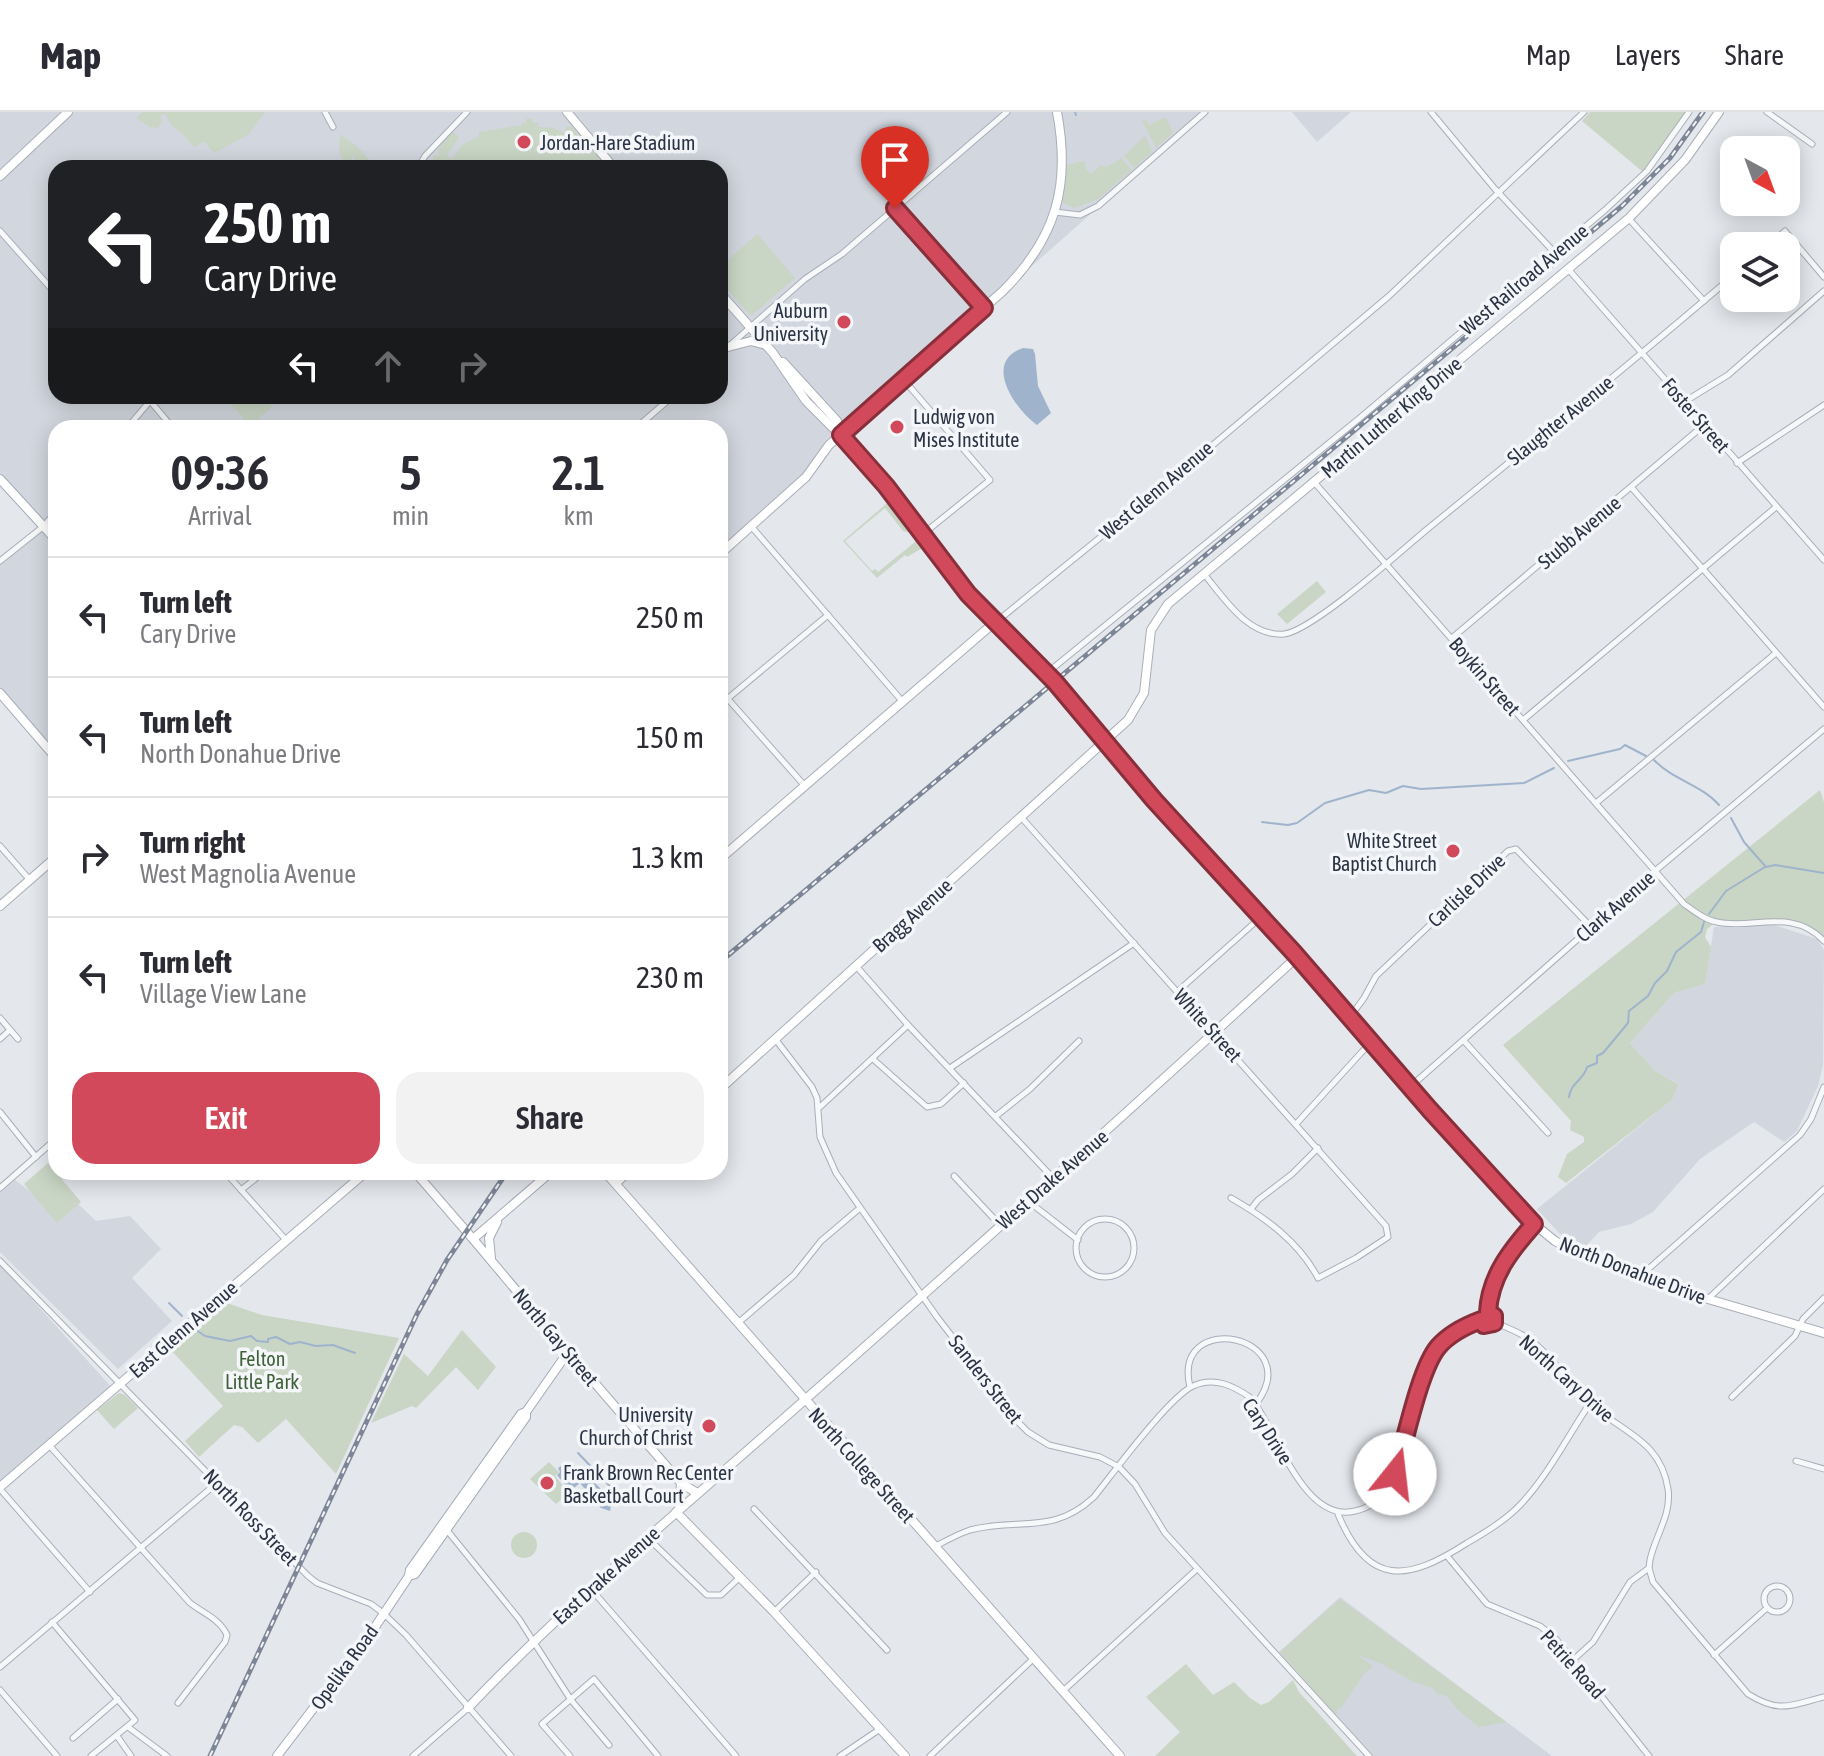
<!DOCTYPE html>
<html lang="en">
<head>
<meta charset="utf-8">
<style>
  body { margin:0; font-family:"Asap Condensed",sans-serif; background:#f2f2f3; color:#2b2b33; height:100vh; display:flex; flex-direction:column; font-size:30px; white-space:nowrap }
  * { box-sizing:border-box; margin:0 }
  p { font-size:26px; color:#7c7c81 }
  .icon { flex:none; width:44px; height:44px; fill:none; stroke:currentColor; stroke-width:2; stroke-linecap:round; stroke-linejoin:round }
  .map { position:relative; flex:1; overflow:hidden }
  .details { position:absolute; left:48px; top:308px; width:680px; height:760px; display:flex; flex-direction:column; background:#fff; border-radius:24px; box-shadow:0 4px 20px #0003 }
  .details>* { flex:none }
  .hud { position:absolute; left:48px; top:48px; width:680px; height:244px; border-radius:24px; box-shadow:0 4px 20px #0003; background:#202124; color:#fff; overflow:hidden }
  .needle { width:52px; rotate:139deg }
  .fabs { position:absolute; left:1720px; top:24px; display:grid; gap:16px }
  .fabs a { display:grid; place-items:center; width:80px; height:80px; border-radius:16px; background:#fff; box-shadow:0 4px 20px #0003; font-size:40px }
  .pin { position:absolute; display:grid; place-items:center; width:68px; height:68px; color:#fff; margin:-82px -34px; border-radius:50% 50% 50% 0; rotate:-45deg; box-shadow:0 0 8px #0007 }
  .pin .icon { rotate:45deg }
  .me { position:absolute; width:88px; margin:-44px; rotate:16deg; stroke-linejoin:round; filter:drop-shadow(0 0 6px #0008) }
  .turn { display:flex; align-items:center; gap:28px; height:168px; padding:0 24px; font-size:36px }
  .turn .icon { width:104px; height:104px; stroke-width:2.5 }
  .turn b { display:block; font-size:56px; line-height:68px }
  .lanes { display:flex; align-items:center; height:76px; padding:0 24px; background:#0003; justify-content:center; gap:40px; direction:ltr }
  .lanes .off { opacity:.35 }
  .eta { display:flex; justify-content:space-evenly; align-items:center; height:136px; text-align:center }
  .eta b { font-size:48px; font-weight:600; line-height:56px }
  .action { display:flex; gap:16px; margin-top:auto; padding:16px 24px }
  .action a { flex:1; height:92px; border-radius:24px; background:#d1495b; color:#fff; font-size:32px; font-weight:600; line-height:92px; text-align:center }
  .action a+a { background:#f2f2f3; color:#2b2b33 }
  ul { padding:0; list-style:none }
  li { display:flex; align-items:center; gap:24px; height:120px; padding:0 24px; border-top:2px solid #e1e1e2 }
  li div { flex:1 }
  li b { display:block; font-size:30px }
  li em { font-style:normal }
  header { display:flex; align-items:center; gap:48px; box-sizing:border-box; height:112px; padding:0 40px; background:#fff; border-bottom:2px solid #e1e1e2 }
  header strong { font-size:38px }
  nav { display:flex; gap:44px; margin-inline-start:auto; font-size:28px }
  .map>svg:first-child { display:block }
  .built { fill:#d2d6de; fill-rule:evenodd }
  .green { fill:#c9d6c5 }
  .water { fill:#9fb4cc }
  .lines { fill:none; stroke-linecap:round; stroke-linejoin:round }
  .stream { stroke:#9fb4cc; stroke-width:2 }
  .street-casing { stroke:#a9aeb7; stroke-width:7 }
  .secondary-casing { stroke:#a9aeb7; stroke-width:10 }
  .primary-casing { stroke:#a3abb8; stroke-width:10 }
  .street { stroke:#f7f8fa; stroke-width:5 }
  .secondary { stroke:#fff; stroke-width:8 }
  .primary { stroke:#fff; stroke-width:8 }
  .rail-casing { stroke:#7d8696; stroke-width:5 }
  .rail { stroke:#f4f6f9; stroke-width:2; stroke-dasharray:6; stroke-linecap:butt }
  .route-casing { stroke:#882f3b; stroke-width:20 }
  .route { stroke:#d1495b; stroke-width:14 }
  .poi-dot { fill:#d1495b; stroke:#f4f6f9; stroke-width:3 }
  .labels { text-anchor:middle; dominant-baseline:central; stroke-width:7; stroke-linejoin:round; paint-order:stroke }
  .poi-label { font-size:20px; fill:#2b3445; stroke:#f4f6f9; text-anchor:start }
  .street-label { font-size:20px; fill:#2b3445; stroke:#f4f6f9 }
  .park-label { font-size:20px; fill:#3f6138; stroke:#f4f6f9 }
</style>
</head>
<body>
<header>
<strong>Map</strong>
<nav><a>Map</a><a>Layers</a><a>Share</a></nav>
</header>
<div class="map">
<svg width="1824" height="1644" viewBox="0 0 1824 1644">
  <rect width="100%" height="100%" fill="#e4e7ec"/>
  <g class="built">
    <path d="M 0,0 L 1206,0 L 834,329 L 806,365 L 720,442 L 720,316 L 56,316 L 56,646 L 0,581 L 0,449 L 43,414 L 0,366 ZM 56,56 L 720,56 L 720,284 L 56,284 Z"/>
    <polygon points="1292,0 1351,0 1317,30"/>
    <polygon points="1771,812 1817,827 1824,838 1823,953 1818,974 1797,1019 1784,1030 1754,1010 1700,1047 1653,1100 1631,1112 1599,1120 1585,1135 1560,1122 1537,1097 1672,988 1677,971 1655,959 1630,931 1674,881 1705,872 1714,815"/>
    <polygon points="15,1068 59,1101 75,1089 96,1109 130,1104 161,1137 132,1166 172,1209 118,1257 0,1140 0,1081"/>
    <polygon points="0,1152 113,1277 0,1375"/>
    <polygon points="1340,1485 1552,1644 1373,1644 1279,1540"/>
  </g>
  <g class="green">
    <path d="M 142,0 L 265,0 L 248,23 L 214,41 L 204,29 L 195,35 L 191,33 C 183,17 171,19 166,2 L 160,4 L 162,9 L 158,16 L 150,15 L 136,6 Z"/>
    <polygon points="1590,0 1686,0 1643,60 1582,9"/>
    <polygon points="1166,5 1173,21 1156,36 1142,8 1145,7 1149,13"/>
    <polygon points="532,6 533,11 538,11 539,15 554,16 565,21 566,15 571,14 583,28 582,33 592,29 602,56 431,56 434,43 439,44 438,37 451,20 454,20 459,26 447,43 451,48 462,33 479,24 479,20 522,13 523,10 526,12 526,7"/>
    <polygon points="340,23 357,34 374,54 354,50 354,40 351,50 345,53 339,40"/>
    <polygon points="1145,23 1152,40 1134,56 1124,44"/>
    <polygon points="1121,46 1132,58 1098,87 1074,96 1062,90 1067,53 1084,49 1086,57 1091,62 1101,53 1107,55"/>
    <polygon points="757,122 795,166 751,204 720,169 720,155"/>
    <polygon points="224,284 263,284 272,295 250,314"/>
    <polygon points="892,390 913,416 911,421 903,419 885,396 845,429 872,459 875,457 878,460 915,430 916,424 924,435 907,445 905,443 877,466 843,429 886,392"/>
    <polygon points="1317,469 1326,480 1287,512 1277,502"/>
    <path d="M 1820,678 L 1824,690 L 1824,829 C 1799,803 1749,811 1716,810 L 1707,817 L 1705,825 L 1711,835 L 1705,872 L 1674,881 L 1630,931 L 1655,959 L 1678,972 L 1672,988 L 1566,1071 L 1558,1065 L 1567,1042 L 1584,1030 L 1584,1025 L 1570,1018 L 1571,1009 L 1503,933 Z"/>
    <polygon points="48,1051 81,1090 57,1111 24,1072"/>
    <polygon points="224,1190 262,1203 399,1226 336,1362 286,1307 258,1331 242,1315 234,1313 199,1345 185,1329 223,1294 170,1237"/>
    <polygon points="462,1218 496,1255 478,1278 456,1255 416,1296 412,1294 371,1311 404,1242 428,1264"/>
    <polygon points="119,1281 125,1283 138,1296 114,1317 97,1298"/>
    <polygon points="549,1350 559,1360 555,1364 569,1381 556,1392 530,1367"/>
    <circle cx="524" cy="1433" r="13"/>
    <polygon points="1340,1487 1506,1610 1479,1615 1457,1597 1447,1584 1437,1582 1433,1576 1414,1570 1380,1551 1358,1543 1373,1554 1364,1562 1341,1596 1337,1597 1337,1602 1334,1601 1280,1540"/>
    <polygon points="1186,1552 1213,1583 1234,1570 1250,1586 1261,1593 1269,1590 1293,1568 1299,1580 1357,1644 1155,1644 1180,1620 1146,1585"/>
  </g>
  <g class="water">
    <path d="M 1023,236 L 1033,237 L 1035,242 L 1038,274 L 1051,301 L 1037,313 C 1015,297 982,250 1023,236 Z"/>
    <polygon points="568,1350 581,1357 612,1388 610,1399 601,1396 580,1371 570,1379 557,1363 560,1360 558,1356"/>
  </g>
  <g class="lines">
    <g class="stream">
      <polyline points="1075,0 1076,3"/>
      <path d="M 1654,648 C 1673,668 1702,673 1719,693"/>
      <polyline points="1568,649 1620,637 1625,633 1646,644"/>
      <polyline points="1731,706 1744,730 1766,755 1775,753 1824,761"/>
      <polyline points="1262,710 1288,713 1297,711 1325,691 1369,678 1386,681 1403,674 1421,677 1524,671 1554,656"/>
      <polyline points="1709,802 1726,779 1765,755"/>
      <path d="M 1569,985 C 1571,970 1584,968 1587,955 L 1597,951 L 1597,944 L 1603,941 L 1628,911 L 1629,899 L 1648,884 L 1655,871 L 1667,859 L 1676,840 L 1701,820 L 1704,810"/>
      <polyline points="169,1191 182,1204"/>
      <polyline points="196,1218 205,1224 230,1229 251,1224 257,1229 268,1230 268,1227 276,1225 290,1232 300,1230 316,1234 333,1233 355,1241"/>
      <polyline points="578,1341 625,1390"/>
    </g>
    <defs>
      <g id="street">
        <polyline points="325,0 333,15"/>
        <polyline points="1431,0 1495,77 1555,141"/>
        <polyline points="1767,0 1812,32"/>
        <polyline points="418,56 425,44 467,0"/>
        <polyline points="895,96 984,196"/>
        <polyline points="1055,100 1080,103 1098,94 1205,0"/>
        <polyline points="1629,107 1704,189"/>
        <polyline points="0,119 56,182"/>
        <polyline points="1768,134 1785,119 1824,165"/>
        <polyline points="1569,158 1824,448"/>
        <polyline points="720,242 805,167 842,142 1007,0"/>
        <polyline points="903,267 990,368 923,422"/>
        <polyline points="146,284 173,316"/>
        <polyline points="1684,290 1728,263 1824,179"/>
        <polyline points="127,316 150,289"/>
        <polyline points="636,316 673,284"/>
        <polyline points="1737,351 1824,293"/>
        <path d="M 1314,370 L 1684,792 C 1694,799 1705,808 1717,810 C 1752,818 1792,795 1824,829"/>
        <polyline points="1632,376 1824,595"/>
        <polyline points="751,414 902,589"/>
        <polyline points="0,449 44,414 56,399"/>
        <path d="M 1204,462 C 1224,486 1248,525 1284,522 C 1312,519 1399,441 1425,419 C 1529,334 1633,250 1734,163"/>
        <polyline points="996,510 1182,359 1389,184 1584,0"/>
        <polyline points="1452,526 1704,313"/>
        <polyline points="1047,561 1361,305 1605,98 1647,59 1689,0"/>
        <polyline points="720,578 804,673"/>
        <polyline points="720,593 828,503"/>
        <polyline points="1523,608 1776,395"/>
        <polyline points="1596,691 1776,541"/>
        <path d="M 1021,705 L 1386,1114 L 1388,1125 L 1356,1146 L 1318,1166 C 1299,1130 1266,1106 1231,1086"/>
        <polyline points="0,734 29,767"/>
        <polyline points="856,854 908,913 1053,1066"/>
        <polyline points="1178,879 1261,805"/>
        <polyline points="1350,905 1364,886 1376,864 1508,739 1516,737 1591,815"/>
        <polyline points="0,906 18,927"/>
        <polyline points="0,927 10,918"/>
        <polyline points="776,928 812,975 817,986 820,1025 836,1061 937,1205 1019,1311 1028,1320 1049,1333 1100,1345 1119,1355 1135,1372 1165,1421 1369,1644"/>
        <polyline points="1464,929 1548,1021"/>
        <polyline points="873,947 927,995 941,992 964,971"/>
        <polyline points="950,956 1134,831"/>
        <polyline points="1410,975 1655,759 1824,617"/>
        <polyline points="820,995 908,913"/>
        <polyline points="0,1000 36,1045"/>
        <polyline points="996,1004 1030,977 1079,929"/>
        <polyline points="1296,1012 1371,930"/>
        <polyline points="225,1060 286,1128"/>
        <polyline points="954,1064 1000,1113"/>
        <polyline points="0,1076 56,1027"/>
        <polyline points="241,1078 264,1060"/>
        <polyline points="1028,1089 1078,1128"/>
        <polyline points="1251,1097 1258,1088 1292,1062 1318,1036"/>
        <circle cx="1105" cy="1136" r="29"/>
        <polyline points="0,1149 308,1464 317,1471 371,1492 383,1501 406,1523 511,1644"/>
        <polyline points="1645,1164 1646,1159 1800,1023 1811,1007 1824,975"/>
        <polyline points="1709,1186 1824,1077"/>
        <circle cx="1488" cy="1208" r="6"/>
        <path d="M 1488,1202 C 1490,1165 1509,1140 1534,1112"/>
        <path d="M 1495,1210 C 1508,1217 1521,1220 1533,1230 C 1555,1248 1571,1273 1592,1293 C 1623,1321 1661,1329 1668,1377 C 1672,1402 1655,1424 1650,1448 L 1649,1456 L 1653,1470 L 1748,1582 C 1780,1602 1791,1593 1824,1585"/>
        <polyline points="738,1211 794,1163 821,1129 860,1096"/>
        <path d="M 1190,1275 C 1171,1196 1308,1223 1256,1292"/>
        <polyline points="1732,1285 1795,1224 1803,1207 1824,1186"/>
        <path d="M 49,1333 L 190,1491 C 203,1501 220,1507 227,1523 L 225,1530 L 178,1591"/>
        <polyline points="1796,1349 1824,1357"/>
        <polyline points="0,1377 90,1480"/>
        <polyline points="754,1397 887,1538"/>
        <path d="M 1338,1402 C 1368,1475 1407,1470 1467,1431 C 1486,1420 1506,1408 1521,1392 C 1548,1363 1568,1324 1590,1291"/>
        <polyline points="446,1417 519,1507 571,1588 609,1633"/>
        <polyline points="653,1431 707,1483 721,1483 739,1466"/>
        <path d="M 936,1434 C 947,1428 958,1422 970,1418 C 1020,1405 1052,1424 1094,1385 C 1114,1360 1169,1285 1193,1274 C 1214,1264 1234,1274 1251,1286 C 1277,1318 1303,1412 1355,1399 C 1370,1396 1381,1387 1390,1374 L 1428,1251 C 1442,1229 1456,1217 1481,1208"/>
        <polyline points="1447,1444 1487,1492 1540,1514 1555,1526 1649,1644"/>
        <circle cx="1777" cy="1487" r="13"/>
        <polyline points="591,1477 736,1644"/>
        <polyline points="774,1500 816,1460"/>
        <polyline points="52,1510 135,1608 91,1644"/>
        <polyline points="1714,1543 1767,1496"/>
        <polyline points="1573,1548 1593,1530 1630,1470 1649,1456"/>
        <polyline points="0,1555 217,1371"/>
        <polyline points="0,1578 57,1644"/>
        <polyline points="1063,1579 1197,1457"/>
        <polyline points="128,1615 167,1644"/>
        <polyline points="117,1624 131,1644"/>
        <polyline points="73,1626 118,1587"/>
        <polyline points="413,1644 468,1596"/>
        <polyline points="570,1644 542,1612 594,1567 658,1644"/>
        <polyline points="840,1644 880,1617"/>
        <polyline points="930,1644 1033,1547"/>
      </g>
      <g id="secondary">
        <polyline points="567,0 614,56"/>
        <polyline points="0,64 68,0"/>
        <polyline points="720,181 773,241 806,289 869,352 968,482 1055,570 1154,688 1297,845 1410,975 1534,1112 1555,1129 1571,1138 1708,1187 1824,1221"/>
        <polyline points="728,235 751,229 766,233"/>
        <polyline points="783,250 837,309 841,323"/>
        <path d="M 720,442 L 806,365 L 829,333 L 1003,179 C 1056,126 1071,74 1057,0"/>
        <polyline points="0,581 56,646"/>
        <polyline points="720,747 995,510"/>
        <polyline points="0,794 56,745"/>
        <polyline points="720,977 1128,608 1144,581 1151,518 1168,492 1629,106 1685,48 1719,0"/>
        <polyline points="415,1060 473,1127"/>
        <polyline points="605,1060 1120,1644"/>
        <polyline points="616,1071 628,1060"/>
        <polyline points="568,1240 681,1371 697,1381"/>
        <polyline points="0,1375 366,1060"/>
        <polyline points="679,1397 681,1371"/>
        <polyline points="676,1400 774,1500 905,1644"/>
        <path d="M 468,1596 C 558,1501 659,1416 757,1330 C 939,1170 1119,1008 1297,845"/>
      </g>
      <g id="primary">
        <polyline points="0,367 56,428"/>
        <polyline points="491,1146 489,1126 497,1110"/>
        <polyline points="409,1464 415,1462 526,1305 526,1300 568,1240 473,1127 551,1060"/>
        <polyline points="277,1644 371,1521 409,1464 410,1458 521,1302 526,1300"/>
      </g>
    </defs>
    <use href="#street" class="street-casing"/>
    <use href="#secondary" class="secondary-casing"/>
    <use href="#primary" class="primary-casing"/>
    <use href="#street" class="street"/>
    <use href="#secondary" class="secondary"/>
    <use href="#primary" class="primary"/>
    <defs>
      <g id="rail">
        <polyline points="720,850 1622,94 1670,46 1703,0"/>
        <polyline points="210,1644 417,1202 447,1148 507,1060"/>
      </g>
    </defs>
    <use href="#rail" class="rail-casing"/>
    <use href="#rail" class="rail"/>
  </g>
  <g class="lines">
    <defs>
      <path id="route" d="M 895,96 L 984,196 L 841,323 L 886,374 L 968,482 L 1055,570 L 1154,688 L 1295,842 L 1430,998 L 1534,1112 C 1511,1138 1490,1164 1488,1200 L 1494,1204 L 1494,1211 L 1484,1213 L 1481,1208 C 1465,1214 1449,1222 1438,1235 C 1419,1258 1405,1331 1395,1362"/>
    </defs>
    <use href="#route" class="route-casing"/>
    <use href="#route" class="route"/>
  </g>
  <g class="poi-dot">
    <circle cx="524" cy="30" r="8"/>
    <circle cx="844" cy="210" r="8"/>
    <circle cx="897" cy="315" r="8"/>
    <circle cx="1453" cy="739" r="8"/>
    <circle cx="709" cy="1314" r="8"/>
    <circle cx="547" cy="1371" r="8"/>
  </g>
  <g class="labels">
    <g class="poi-label">
      <text x="540" y="30">Jordan-Hare Stadium</text>
      <text x="828" y="198" text-anchor="end">Auburn<tspan x="828" dy="23">University</tspan></text>
      <text x="913" y="304">Ludwig von<tspan x="913" dy="23">Mises Institute</tspan></text>
      <text x="1437" y="728" text-anchor="end">White Street<tspan x="1437" dy="23">Baptist Church</tspan></text>
      <text x="693" y="1302" text-anchor="end">University<tspan x="693" dy="23">Church of Christ</tspan></text>
      <text x="563" y="1360">Frank Brown Rec Center<tspan x="563" dy="23">Basketball Court</tspan></text>
    </g>
    <g class="street-label">
      <text transform="translate(1524 167) rotate(-40)">West Railroad Avenue</text>
      <text transform="translate(1696 303) rotate(49)">Foster Street</text>
      <text transform="translate(1391 305) rotate(-40)">Martin Luther King Drive</text>
      <text transform="translate(1560 308) rotate(-39)">Slaughter Avenue</text>
      <text transform="translate(1156 378) rotate(-40)">West Glenn Avenue</text>
      <text transform="translate(1579 420) rotate(-40)">Stubb Avenue</text>
      <text transform="translate(1485 564) rotate(49)">Boykin Street</text>
      <text transform="translate(1466 778) rotate(-43)">Carlisle Drive</text>
      <text transform="translate(1615 794) rotate(-41)">Clark Avenue</text>
      <text transform="translate(912 803) rotate(-42)">Bragg Avenue</text>
      <text transform="translate(1208 913) rotate(48)">White Street</text>
      <text transform="translate(1052 1067) rotate(-41)">West Drake Avenue</text>
      <text transform="translate(1633 1158) rotate(21)">North Donahue Drive</text>
      <text transform="translate(183 1217) rotate(-41)">East Glenn Avenue</text>
      <text transform="translate(556 1225) rotate(50)">North Gay Street</text>
      <text transform="translate(1567 1266) rotate(42)">North Cary Drive</text>
      <text transform="translate(986 1267) rotate(52)">Sanders Street</text>
      <text transform="translate(1268 1319) rotate(57)">Cary Drive</text>
      <text transform="translate(862 1353) rotate(48)">North College Street</text>
      <text transform="translate(251 1405) rotate(46)">North Ross Street</text>
      <text transform="translate(606 1463) rotate(-42)">East Drake Avenue</text>
      <text transform="translate(1573 1552) rotate(48)">Petrie Road</text>
      <text transform="translate(344 1555) rotate(-54)">Opelika Road</text>
    </g>
    <g class="park-label">
      <text x="262" y="1246">Felton<tspan x="262" dy="23">Little Park</tspan></text>
    </g>
  </g>
</svg>
<div class="fabs">
<a><svg class="needle" viewBox="-14 -14 28 28"><path d="M0-13l5 13h-10z" fill="#e53935"/><path d="M0 13l5-13h-10z" fill="#7c7c81"/></svg></a>
<a><svg class="icon" aria-label="layers" viewBox="0 0 24 24"><path d="M12 4l9 5-9 5-9-5zM3 14l9 5 9-5"/></svg></a>
</div>
<div class="pin" style="left:895px;top:96px;background:#d93025"><svg class="icon" aria-label="arrive" viewBox="0 0 24 24"><path d="M6 21V4h12l-3 4 3 4H6"/></svg></div>
<svg class="me" style="left:1395px;top:1362px" viewBox="-20 -20 40 40"><circle r="19" fill="#fff"/><path d="M0-13L10 11 0 6-10 11z" fill="#d1495b"/></svg>
<div class="hud">
<div class="turn"><svg class="icon" aria-label="left" viewBox="0 0 24 24"><path d="M17 20v-9H6M10 6l-5 5 5 5"/></svg><div><b>250 m</b>Cary Drive</div></div>
<div class="lanes"><svg class="icon" aria-label="left" viewBox="0 0 24 24"><path d="M17 20v-9H6M10 6l-5 5 5 5"/></svg><svg class="icon off" aria-label="ahead" viewBox="0 0 24 24"><path d="M12 20V5M6 11l6-6 6 6"/></svg><svg class="icon off" aria-label="right" viewBox="0 0 24 24"><path d="M7 20v-9h11M14 6l5 5-5 5"/></svg></div>
</div>
<section class="details">
<div class="eta">
<div><b>09:36</b><p>Arrival</p></div>
<div><b>5</b><p>min</p></div>
<div><b>2.1</b><p>km</p></div>
</div>
<ul>
<li><svg class="icon" aria-label="left" viewBox="0 0 24 24"><path d="M17 20v-9H6M10 6l-5 5 5 5"/></svg><div><b>Turn left</b><p>Cary Drive</p></div><em>250 m</em></li>
<li><svg class="icon" aria-label="left" viewBox="0 0 24 24"><path d="M17 20v-9H6M10 6l-5 5 5 5"/></svg><div><b>Turn left</b><p>North Donahue Drive</p></div><em>150 m</em></li>
<li><svg class="icon" aria-label="right" viewBox="0 0 24 24"><path d="M7 20v-9h11M14 6l5 5-5 5"/></svg><div><b>Turn right</b><p>West Magnolia Avenue</p></div><em>1.3 km</em></li>
<li><svg class="icon" aria-label="left" viewBox="0 0 24 24"><path d="M17 20v-9H6M10 6l-5 5 5 5"/></svg><div><b>Turn left</b><p>Village View Lane</p></div><em>230 m</em></li>
</ul>
<div class="action"><a>Exit</a><a>Share</a></div>
</section>
</div>
</body>
</html>
